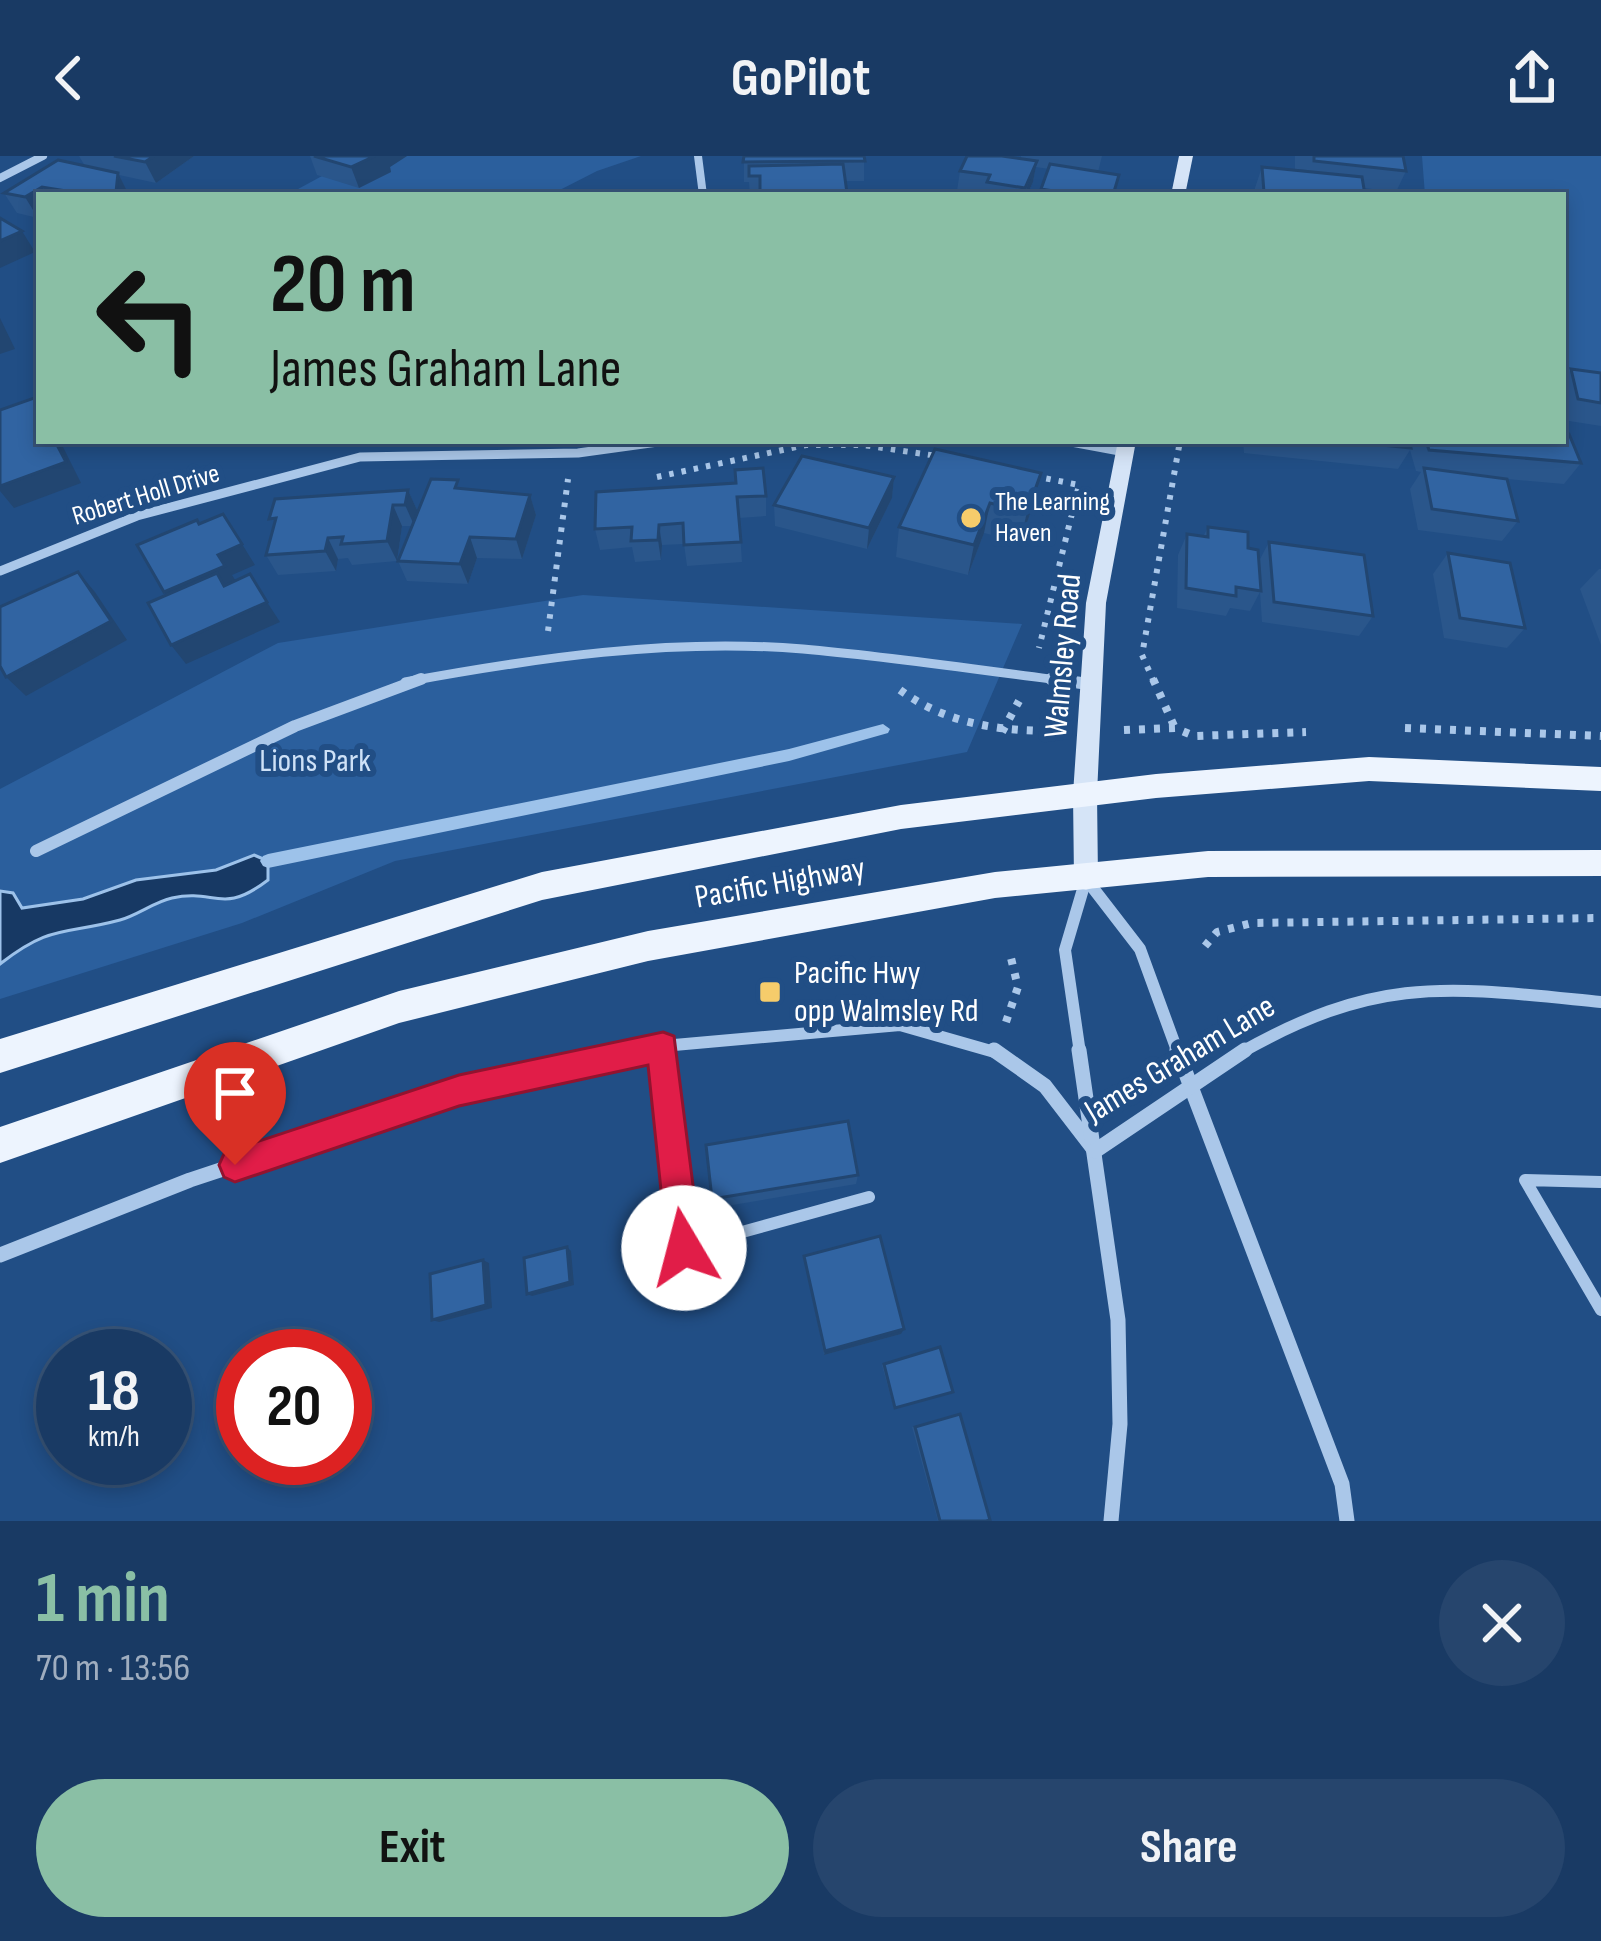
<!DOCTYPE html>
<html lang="en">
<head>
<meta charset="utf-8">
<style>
  body { margin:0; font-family:"Sofia Sans Condensed",sans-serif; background:#26456d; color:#f1f3f6; height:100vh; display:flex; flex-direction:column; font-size:45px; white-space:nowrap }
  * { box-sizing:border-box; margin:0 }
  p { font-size:39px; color:#9fadbf }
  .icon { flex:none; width:66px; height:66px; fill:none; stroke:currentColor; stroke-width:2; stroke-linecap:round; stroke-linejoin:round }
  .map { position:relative; height:1365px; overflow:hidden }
  .details { display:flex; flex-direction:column; background:#193a64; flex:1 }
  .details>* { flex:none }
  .guide { position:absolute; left:36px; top:36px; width:1530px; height:252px; border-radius:0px; box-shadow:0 6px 18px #0003,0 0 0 3px #375478; background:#8abfa5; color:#111; overflow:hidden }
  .speed { position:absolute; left:36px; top:1173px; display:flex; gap:24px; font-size:60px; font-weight:700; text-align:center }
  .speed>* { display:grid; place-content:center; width:156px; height:156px; border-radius:50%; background:#193a64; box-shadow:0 6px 18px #0003,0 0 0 3px #375478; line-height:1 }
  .speed small { font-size:30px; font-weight:400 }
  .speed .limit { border:18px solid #d22; background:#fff; color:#111 }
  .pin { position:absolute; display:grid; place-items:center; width:102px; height:102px; color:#fff; margin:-123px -51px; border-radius:50% 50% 50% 0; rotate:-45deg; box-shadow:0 0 12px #0007 }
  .pin .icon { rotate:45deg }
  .me { position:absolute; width:132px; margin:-66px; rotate:352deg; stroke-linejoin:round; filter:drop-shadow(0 0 9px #0008) }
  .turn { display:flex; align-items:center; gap:42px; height:252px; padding:0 36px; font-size:54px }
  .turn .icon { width:156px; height:156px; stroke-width:2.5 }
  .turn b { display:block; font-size:84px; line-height:102px }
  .round { display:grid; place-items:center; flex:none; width:126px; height:126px; border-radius:63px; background:#26456d }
  .overview { display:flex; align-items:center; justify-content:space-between; height:204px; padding:0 36px }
  h1 { font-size:72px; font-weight:700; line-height:90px; color:#8abfa5 }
  .action { display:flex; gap:24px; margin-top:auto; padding:24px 36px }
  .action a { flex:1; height:138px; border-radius:72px; background:#8abfa5; color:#111; font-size:48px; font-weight:700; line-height:138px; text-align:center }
  .action a+a { background:#26456d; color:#f1f3f6 }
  header { display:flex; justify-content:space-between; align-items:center; height:156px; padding:0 36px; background:#193a64; font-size:54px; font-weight:700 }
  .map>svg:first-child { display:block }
  .green { fill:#2b5f9d }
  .water { fill:#173964; stroke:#9dc2ea; stroke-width:3 }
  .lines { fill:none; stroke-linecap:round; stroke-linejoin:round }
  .stream { fill:#9dc2ea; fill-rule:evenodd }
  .path-far1 { stroke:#aac7e9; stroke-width:6; stroke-dasharray:4.5 8; stroke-linecap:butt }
  .path { stroke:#aac7e9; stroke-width:8; stroke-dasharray:6 9; stroke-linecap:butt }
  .lane-far1 { stroke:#aac7e9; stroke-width:9 }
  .lane { stroke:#aac7e9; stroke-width:12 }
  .street-far3 { stroke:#aac7e9; stroke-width:8 }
  .street-far2 { stroke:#aac7e9; stroke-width:9 }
  .street-far1 { stroke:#aac7e9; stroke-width:12 }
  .street { stroke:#aac7e9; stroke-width:15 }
  .secondary { fill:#d5e4f7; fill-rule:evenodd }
  .primary { fill:#edf4fe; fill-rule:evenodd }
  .wall { fill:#2a568b }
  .shaded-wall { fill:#224671 }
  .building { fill:#3164a2; stroke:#224671; stroke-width:3 }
  .route { fill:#e11d48; stroke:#92132f; stroke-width:3 }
  .poi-dot { fill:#f6cc6b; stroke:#214e85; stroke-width:4.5 }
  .labels { text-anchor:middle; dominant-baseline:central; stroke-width:12; stroke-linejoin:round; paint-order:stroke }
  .far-street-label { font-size:27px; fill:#fff; stroke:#214e85 }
  .far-poi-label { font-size:27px; fill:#fff; stroke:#214e85; text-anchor:start }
  .street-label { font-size:33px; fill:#fff; stroke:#214e85 }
  .park-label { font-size:33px; fill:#cee1f7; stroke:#214e85 }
  .poi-label { font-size:33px; fill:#fff; stroke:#214e85; text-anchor:start }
</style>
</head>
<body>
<header><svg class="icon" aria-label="back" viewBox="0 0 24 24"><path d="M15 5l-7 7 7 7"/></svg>GoPilot<svg class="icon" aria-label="share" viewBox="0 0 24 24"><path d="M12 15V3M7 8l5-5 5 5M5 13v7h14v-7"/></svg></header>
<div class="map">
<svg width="1601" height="1365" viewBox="0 0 1601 1365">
  <rect width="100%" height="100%" fill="#214e85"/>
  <g class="green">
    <polygon points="359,0 641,0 597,15 550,39 287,39"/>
    <polygon points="1422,0 1601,0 1601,218 1563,219 1563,39 1425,39"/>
    <polygon points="583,439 1022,468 967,596 395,705 242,767 0,843 0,633 278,487"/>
  </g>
  <path class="water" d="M 254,699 L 268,705 L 268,724 C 221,760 216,732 172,742 C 154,746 138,759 120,764 C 64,779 51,768 0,808 L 0,735 L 13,737 L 22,752 L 83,743 L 136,724 L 216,714 Z"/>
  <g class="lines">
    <polygon class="stream" points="883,568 890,573 888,577 789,605 268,712 263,710 260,705 263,700 268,698 789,593"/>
    <g class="path-far1">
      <polyline points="1034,320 1079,329 1039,492"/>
      <polyline points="657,321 806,289 863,289 937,300"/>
      <polyline points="548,475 568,323"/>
      <polyline points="1154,526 1142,499 1180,285"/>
    </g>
    <g class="path">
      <polyline points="1153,523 1175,572"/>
      <path d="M 900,534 C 947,568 998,575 1055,575"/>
      <polyline points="1405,572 1601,580"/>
      <polyline points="1124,574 1175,572 1194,580 1306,576"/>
      <polyline points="1002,576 1019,545"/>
      <polyline points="1205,790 1217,776 1252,767 1601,762"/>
      <polyline points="1006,866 1018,831 1010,798"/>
    </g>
    <polyline class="lane-far1" points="663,890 663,897"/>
    <g class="lane">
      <polyline points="663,894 665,955 684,1092 869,1041"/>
      <polyline points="1601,1026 1525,1024 1601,1154"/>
    </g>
    <g class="street-far3">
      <polyline points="698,0 703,39"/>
      <polyline points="0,22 43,0"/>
    </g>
    <g class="street-far2">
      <polyline points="1066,285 1125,296"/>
      <polyline points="0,415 137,360 360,301 578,297 665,285"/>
      <path d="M 405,526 C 536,502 669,482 803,493 C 894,501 985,515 1075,526"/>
    </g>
    <g class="street-far1">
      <polyline points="1051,523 1089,528"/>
      <polyline points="36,695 295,570 421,523"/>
      <polyline points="1086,723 1140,793 1178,897"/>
      <polyline points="630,897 663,890 900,869 998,897"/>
      <polyline points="1080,897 1065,794 1086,723"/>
      <path d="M 1240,897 C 1380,818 1448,831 1601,846"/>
    </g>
    <g class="street">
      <polyline points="994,894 1045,930 1095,995"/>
      <polyline points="1079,894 1118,1164 1120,1268 1111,1365"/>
      <polyline points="1177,894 1342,1328 1347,1365"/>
      <polyline points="1095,995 1245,894"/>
      <polyline points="0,1099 190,1024 459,935 644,894"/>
    </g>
    <g class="secondary">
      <polygon points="1179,0 1193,0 1185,39 1171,39"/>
      <polygon points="1118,285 1136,285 1106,447 1097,638 1098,723 1095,731 1086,734 1077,731 1074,723 1073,638 1086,447"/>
    </g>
    <g class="primary">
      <polygon points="1369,601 1601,611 1601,635 1369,625 1156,642 901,673 542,744 0,917 0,883 542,716 901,649 1156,618"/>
      <polygon points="1601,694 1601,720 1208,721 995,742 648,805 399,867 0,1007 0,971 399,835 648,775 995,716 1208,695"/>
    </g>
  </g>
  <g class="wall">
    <polygon points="79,0 194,0 156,27 119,19 129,39 39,39 38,62 17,57 4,37 85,10"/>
    <polygon points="310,0 407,0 390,11 391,16 359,32 317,19"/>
    <polygon points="744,0 864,0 864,25 845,25 847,39 750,39 749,26 744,26"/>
    <polygon points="1021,0 1102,0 1098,16 1119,19 1114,39 1040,39 1049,13 1036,11 1033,26 1027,39 982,39 957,35 960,15 1021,3"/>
    <polygon points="1295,0 1403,0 1406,15 1396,36 1364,32 1365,39 1255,39 1255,32 1262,11 1306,16 1306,14 1295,13"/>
    <polygon points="1571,213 1601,217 1601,270 1563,264 1563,224"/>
    <polygon points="1243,285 1563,285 1581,307 1564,328 1507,323 1518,365 1502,385 1418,374 1410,333 1421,316 1416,315 1410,294 1398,313 1244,297"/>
    <polygon points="1041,317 1034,347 1020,386 984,377 968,419 896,401 899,371"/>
    <polygon points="894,321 892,342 867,393 775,370 774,349"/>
    <polygon points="462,333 530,339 536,359 522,403 477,402 468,428 407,425 398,405 412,370 402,370 397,405 352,409 348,402 338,403 336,415 278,419 266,399 408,334 417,354 415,362"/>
    <polygon points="596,336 766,340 766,360 739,362 742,406 687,410 684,388 662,389 661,404 635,406 632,391 600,394 595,373"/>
    <polygon points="1208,371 1248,392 1259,405 1269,386 1373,460 1359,480 1262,466 1260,436 1250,455 1230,452 1226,460 1177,452 1178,399 1187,378 1203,381"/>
    <polygon points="1448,397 1525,472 1507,492 1444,482 1433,418"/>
    <polygon points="1599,413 1601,413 1601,489 1580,433"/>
    <polygon points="858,1019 856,1028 715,1052 712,1043"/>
    <polygon points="804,1100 901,1178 824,1199"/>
    <polygon points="884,1208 953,1236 894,1253 882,1209"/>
    <polygon points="960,1258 986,1365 938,1365 912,1271"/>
  </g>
  <g class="shaded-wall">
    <polygon points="154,0 194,0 156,27 145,6"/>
    <polygon points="375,0 407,0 390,11 391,16 359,32 351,11"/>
    <polygon points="1037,5 1033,26 1027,39 1024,39"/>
    <polygon points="118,17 129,39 106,39"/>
    <polygon points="42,31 47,39 39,39 38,62 25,41"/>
    <polygon points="22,75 35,96 0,112 0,85"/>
    <polygon points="0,162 15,193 0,198"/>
    <polygon points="55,285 60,285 81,327 14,352 0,335 0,330"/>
    <polygon points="1041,317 1034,347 1020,386 1027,356"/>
    <polygon points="894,321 892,342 867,393 869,372"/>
    <polygon points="408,334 417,354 414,369 405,349"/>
    <polygon points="530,339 536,359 522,403 516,383"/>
    <polygon points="990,347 984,377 968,419 974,389"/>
    <polygon points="393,349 402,370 397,405 387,385"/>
    <polygon points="659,369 662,389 661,404 658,384"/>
    <polygon points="470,381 477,402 468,428 460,408"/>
    <polygon points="328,382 338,403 336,415 325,395"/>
    <polygon points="242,388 255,409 232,419 239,430 179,456 164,436 218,399"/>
    <polygon points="78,416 95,436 127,484 26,540 6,521"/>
    <polygon points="267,446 280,466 186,508 171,489"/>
    <polygon points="567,1091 571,1095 574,1129 532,1140 527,1138"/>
    <polygon points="483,1104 489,1107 492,1152 439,1166 432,1164"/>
    <polygon points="904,1173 901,1178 824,1199 825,1195"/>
  </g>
  <g class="building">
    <polygon points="114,0 154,0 145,6"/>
    <polygon points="314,0 375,0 351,11"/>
    <polygon points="744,0 864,0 865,5 743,6"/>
    <polygon points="967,0 1002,0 1037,5 1025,32 987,26 990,19 960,15"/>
    <polygon points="1314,0 1403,0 1406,15 1314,5"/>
    <polygon points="58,4 118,17 116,36 106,39 91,39 42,31 25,41 4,37"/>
    <polygon points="843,8 847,37 760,39 760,20 749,20 749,10"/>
    <polygon points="1050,8 1119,19 1113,39 1078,39 1041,33"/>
    <polygon points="1262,11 1362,21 1365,39 1298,39 1264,36"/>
    <polygon points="0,62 22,75 0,85"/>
    <polygon points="1571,213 1601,217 1601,247 1578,243"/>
    <polygon points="34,242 39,253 39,285 55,285 66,306 0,330 0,254"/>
    <polygon points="1563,278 1569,278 1581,307 1429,294 1426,285 1563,285"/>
    <polygon points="1343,285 1409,285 1411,292"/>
    <polygon points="935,293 1041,317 1027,356 990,347 974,389 899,371"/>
    <polygon points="802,300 894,321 869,372 774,349"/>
    <polygon points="763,312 766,340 737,341 741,386 684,389 683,367 659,369 658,384 631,385 632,371 595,373 596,336 736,327 735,314"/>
    <polygon points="1424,312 1507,323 1518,365 1432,353"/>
    <polygon points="431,323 458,324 455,332 530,339 516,383 470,381 460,408 398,405"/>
    <polygon points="408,334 405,349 393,349 387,385 341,388 343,381 328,382 325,395 266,399 276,362 269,363 275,343"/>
    <polygon points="223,358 242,388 218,399 225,410 164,436 137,389 197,364 199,368"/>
    <polygon points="1208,371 1248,376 1248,392 1258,394 1261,435 1236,431 1236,440 1186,432 1187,378 1208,381"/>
    <polygon points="1269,386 1364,399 1373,460 1274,446"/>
    <polygon points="1448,397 1510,407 1525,472 1460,462"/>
    <polygon points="78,416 111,465 6,521 0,510 0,451"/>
    <polygon points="217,417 224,430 250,418 267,446 171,489 148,447"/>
    <polygon points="848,965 858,1019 712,1043 706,989"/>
    <polygon points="880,1080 904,1173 825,1195 804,1100"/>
    <polygon points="567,1091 570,1126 527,1138 524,1102"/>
    <polygon points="483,1104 486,1149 432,1164 430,1118"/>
    <polygon points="940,1191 953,1236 895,1252 884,1208"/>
    <polygon points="960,1258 990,1364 986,1365 940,1365 915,1271"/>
  </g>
  <polygon class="route" points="663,876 674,880 701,1092 696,1104 684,1110 672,1104 667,1092 648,909 459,950 235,1026 224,1021 219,1009 224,998 235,993 459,919"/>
  <g class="poi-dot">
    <circle cx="971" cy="362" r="12"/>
    <rect x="758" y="824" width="24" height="24" rx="6"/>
  </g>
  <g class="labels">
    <g class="far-street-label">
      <text transform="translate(146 339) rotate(-17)">Robert Holl Drive</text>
    </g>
    <g class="far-poi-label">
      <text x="995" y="346">The Learning<tspan x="995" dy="31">Haven</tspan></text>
    </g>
    <g class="street-label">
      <text transform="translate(1063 500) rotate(-85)">Walmsley Road</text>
      <text transform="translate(780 727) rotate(-10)">Pacific Highway</text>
      <text transform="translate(1180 903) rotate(-31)">James Graham Lane</text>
    </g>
    <g class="park-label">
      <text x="315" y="605">Lions Park</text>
    </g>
    <g class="poi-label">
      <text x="794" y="817">Pacific Hwy<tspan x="794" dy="38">opp Walmsley Rd</tspan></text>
    </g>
  </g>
</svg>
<div class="speed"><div>18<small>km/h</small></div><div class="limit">20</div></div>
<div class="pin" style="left:235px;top:1009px;background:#d93025"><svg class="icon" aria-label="arrive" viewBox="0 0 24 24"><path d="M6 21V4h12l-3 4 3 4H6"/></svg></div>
<svg class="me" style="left:684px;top:1092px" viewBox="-20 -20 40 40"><circle r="19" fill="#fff"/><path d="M0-13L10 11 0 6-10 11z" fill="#e11d48"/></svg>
<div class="guide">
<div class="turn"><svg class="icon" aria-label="left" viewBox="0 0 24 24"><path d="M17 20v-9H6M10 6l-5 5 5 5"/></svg><div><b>20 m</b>James Graham Lane</div></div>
</div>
</div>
<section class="details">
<div class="overview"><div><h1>1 min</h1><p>70 m · 13:56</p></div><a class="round"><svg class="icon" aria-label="close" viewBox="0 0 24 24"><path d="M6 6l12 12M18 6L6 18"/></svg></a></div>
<div class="action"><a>Exit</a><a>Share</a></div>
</section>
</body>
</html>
